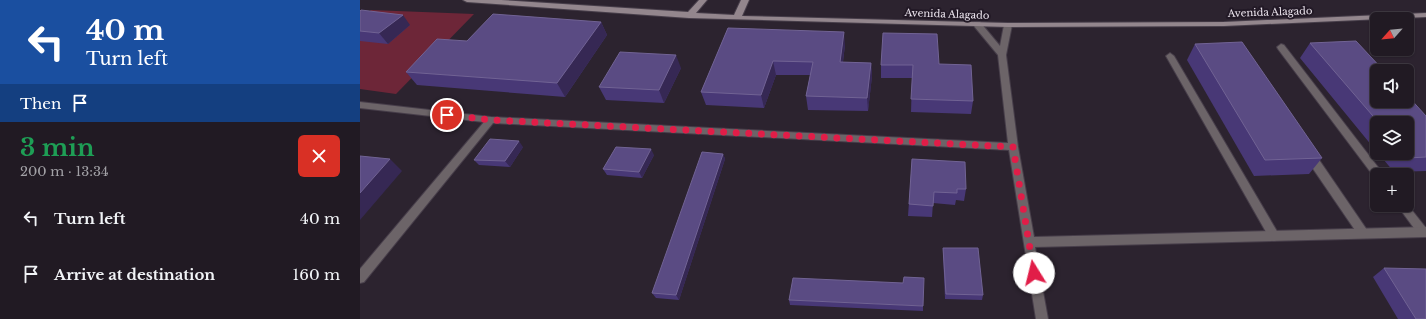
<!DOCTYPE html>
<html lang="en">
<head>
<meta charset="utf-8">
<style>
  body { margin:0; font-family:"Libre Baskerville",serif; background:#2d2730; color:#f1f3f6; height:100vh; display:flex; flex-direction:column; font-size:15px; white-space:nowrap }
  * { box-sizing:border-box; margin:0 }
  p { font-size:13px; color:#a2a1a6 }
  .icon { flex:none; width:22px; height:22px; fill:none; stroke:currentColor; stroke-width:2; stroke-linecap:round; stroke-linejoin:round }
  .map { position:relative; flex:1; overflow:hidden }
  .panel { display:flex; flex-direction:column; background:#211a23; width:360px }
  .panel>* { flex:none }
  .hud { background:#1a4fa0; color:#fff; overflow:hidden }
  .needle { width:26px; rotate:243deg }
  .controls { position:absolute; left:1010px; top:12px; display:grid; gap:8px }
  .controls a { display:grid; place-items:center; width:44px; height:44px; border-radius:6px; background:#211a23; box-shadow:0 1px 3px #0004,0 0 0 1px #3e3841; font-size:20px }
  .pin { position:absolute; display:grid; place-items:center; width:34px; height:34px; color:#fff; margin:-17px; border:2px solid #fff; border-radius:50%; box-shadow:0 1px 4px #0007 }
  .me { position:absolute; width:44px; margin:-22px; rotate:351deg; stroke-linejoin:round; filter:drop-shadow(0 0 3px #0008) }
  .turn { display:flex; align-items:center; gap:14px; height:84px; padding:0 20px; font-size:18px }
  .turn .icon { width:52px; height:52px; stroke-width:2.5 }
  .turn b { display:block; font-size:28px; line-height:34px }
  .then { display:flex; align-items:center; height:38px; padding:0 20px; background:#0003; gap:8px; font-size:15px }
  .round { display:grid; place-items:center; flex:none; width:42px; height:42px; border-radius:6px; background:#2d2730 }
  .summary { display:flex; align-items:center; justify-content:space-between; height:68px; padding:0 20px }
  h1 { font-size:24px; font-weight:700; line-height:30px; color:#1e9e55 }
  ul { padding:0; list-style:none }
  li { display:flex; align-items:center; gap:12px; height:56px; padding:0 20px }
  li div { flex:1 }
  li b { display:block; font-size:15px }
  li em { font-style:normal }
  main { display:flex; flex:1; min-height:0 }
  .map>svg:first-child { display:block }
  .green { fill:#6d2638 }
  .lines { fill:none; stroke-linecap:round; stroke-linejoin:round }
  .service-casing { stroke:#473e4a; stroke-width:2 }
  .minor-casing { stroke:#473e4a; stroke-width:2 }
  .secondary-casing { stroke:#473e4a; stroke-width:2 }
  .service { fill:#6c6468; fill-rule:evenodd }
  .minor { fill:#6c6468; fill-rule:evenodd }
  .secondary { fill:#93868d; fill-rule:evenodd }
  .wall { fill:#483876 }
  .shaded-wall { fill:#362854 }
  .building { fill:#5a4b83; stroke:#716394 }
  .route { stroke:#e11d48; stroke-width:7; stroke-dasharray:0 12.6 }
  .labels { text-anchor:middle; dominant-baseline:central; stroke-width:4; stroke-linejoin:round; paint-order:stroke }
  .far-street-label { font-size:10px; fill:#ede6ef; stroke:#221926 }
</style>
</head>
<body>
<main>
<section class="panel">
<div class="hud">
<div class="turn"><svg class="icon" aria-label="left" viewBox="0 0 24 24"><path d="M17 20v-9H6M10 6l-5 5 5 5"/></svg><div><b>40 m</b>Turn left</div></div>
<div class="then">Then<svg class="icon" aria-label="arrive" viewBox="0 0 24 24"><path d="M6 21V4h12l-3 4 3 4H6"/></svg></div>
</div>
<div class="summary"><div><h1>3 min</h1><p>200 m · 13:34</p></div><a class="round" style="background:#d93025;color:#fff"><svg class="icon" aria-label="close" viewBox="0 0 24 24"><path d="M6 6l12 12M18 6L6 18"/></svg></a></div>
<ul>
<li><svg class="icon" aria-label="left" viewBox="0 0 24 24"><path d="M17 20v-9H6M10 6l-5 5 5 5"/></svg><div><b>Turn left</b></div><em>40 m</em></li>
<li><svg class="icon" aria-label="arrive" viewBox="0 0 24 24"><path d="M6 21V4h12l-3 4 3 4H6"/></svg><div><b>Arrive at destination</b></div><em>160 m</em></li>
</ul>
</section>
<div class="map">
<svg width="1066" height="319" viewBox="0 0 1066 319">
  <rect width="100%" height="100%" fill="#2c232f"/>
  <polygon class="green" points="11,10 114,14 36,94 0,89 0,20"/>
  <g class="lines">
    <defs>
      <g id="service">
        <polygon points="921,44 924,45 1024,175 1017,175 1017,178 1015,178 918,49 917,47"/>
        <polygon points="810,53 814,56 918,233 920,236 918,239 914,241 910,239 806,56"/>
        <polygon points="949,150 953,151 1007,230 1009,233 1007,236 1003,238 999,236 945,157 944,154 945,151"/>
        <polygon points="1047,204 1066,228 1066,236 1059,235 1037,205 1047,205"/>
      </g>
      <polygon id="minor" points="614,22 620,22 640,46 644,25 648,23 652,25 646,55 658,147 674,237 1066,227 1066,237 675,247 688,319 676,319 649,150 133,123 4,282 0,283 0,269 124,122 0,108 0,102 131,117 648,143 638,55 614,26"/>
      <polygon id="secondary" points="103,0 141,0 328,12 339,0 347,0 336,13 374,15 381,0 389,0 382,16 648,23 864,22 1066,13 1066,17 864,26 648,27 329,18 107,2"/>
    </defs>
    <use href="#service" class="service-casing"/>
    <use href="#minor" class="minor-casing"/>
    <use href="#secondary" class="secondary-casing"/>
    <use href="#service" class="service"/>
    <use href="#minor" class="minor"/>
    <use href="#secondary" class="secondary"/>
  </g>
  <g class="wall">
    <polygon points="0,11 50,25 28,44 0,41"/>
    <polygon points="241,22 247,35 205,97 57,85 46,72 107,41"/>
    <polygon points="368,28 485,45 483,62 511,63 512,76 508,111 448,110 446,96 450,75 416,75 404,108 346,105 341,92"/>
    <polygon points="950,43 1066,116 1066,171 1034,172 1018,153 1047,153 1047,123 1017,123 1017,152 940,58"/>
    <polygon points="835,44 962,158 949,174 894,176 827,60"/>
    <polygon points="579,64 613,101 611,114 551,112 552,78 521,78 521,65"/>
    <polygon points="321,68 304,103 246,100 239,87"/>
    <polygon points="163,147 150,167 119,165 114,160"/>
    <polygon points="363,154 365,159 319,300 296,298 292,293"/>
    <polygon points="294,155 282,178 247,175 243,169"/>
    <polygon points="552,159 606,189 604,201 596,200 595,205 573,203 572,217 548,216"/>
    <polygon points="583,248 623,295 622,300 585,299 583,253"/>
    <polygon points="1024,268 1066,319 1038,319 1013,277"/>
    <polygon points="429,300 563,306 563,311 430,305"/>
  </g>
  <g class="shaded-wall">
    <polygon points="43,15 50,25 28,44 19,33"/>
    <polygon points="241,22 247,35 205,97 197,83"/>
    <polygon points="484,32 485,45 481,75 480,62"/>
    <polygon points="316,55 321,68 304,103 299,90"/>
    <polygon points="413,61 416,75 404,108 401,95"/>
    <polygon points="511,63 512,76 508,111 507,98"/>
    <polygon points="159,141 163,147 150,167 145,161"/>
    <polygon points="291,149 294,155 282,178 279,172"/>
    <polygon points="363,154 365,159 319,300 316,295"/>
    <polygon points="30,159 42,171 0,220 0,193"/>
  </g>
  <g class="building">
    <polygon points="1,10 43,15 19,33 0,31 0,11"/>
    <polygon points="133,14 241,22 197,83 46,72 77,39 107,41"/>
    <polygon points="368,28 484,32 480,62 511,63 507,98 446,96 453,62 413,61 401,95 341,92"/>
    <polygon points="523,33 577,34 579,64 611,65 613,101 551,99 553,65 521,65"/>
    <polygon points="996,41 1024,71 1017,71 1017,101 1047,101 1047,95 1066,116 1066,157 1048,158 1044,153 1047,153 1047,123 1019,123 950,43"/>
    <polygon points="882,42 962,158 905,160 835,44"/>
    <polygon points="260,52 316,55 299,90 239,87"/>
    <polygon points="130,139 159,141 145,161 114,160"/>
    <polygon points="256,147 291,149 279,172 243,169"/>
    <polygon points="342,152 363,154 316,295 292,293"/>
    <polygon points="0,156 30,159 0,193"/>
    <polygon points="552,159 605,162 606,189 597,189 597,193 574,192 573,206 549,204"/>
    <polygon points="583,248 618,248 623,295 586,294"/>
    <polygon points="1024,268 1066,269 1066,319 1056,319"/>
    <polygon points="544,277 564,278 563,306 429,300 433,278 543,283"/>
  </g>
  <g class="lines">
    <polyline class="route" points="87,115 131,120 653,147 674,273"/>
  </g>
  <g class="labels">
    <g class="far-street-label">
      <text transform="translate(910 12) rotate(-2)">Avenida Alagado</text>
      <text transform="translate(587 14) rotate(2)">Avenida Alagado</text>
    </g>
  </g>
</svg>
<div class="controls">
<a><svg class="needle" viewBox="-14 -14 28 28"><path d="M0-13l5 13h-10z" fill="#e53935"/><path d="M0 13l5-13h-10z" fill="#a2a1a6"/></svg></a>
<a><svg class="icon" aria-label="sound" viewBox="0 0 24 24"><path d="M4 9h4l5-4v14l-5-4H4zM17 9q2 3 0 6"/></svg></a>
<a><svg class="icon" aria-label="layers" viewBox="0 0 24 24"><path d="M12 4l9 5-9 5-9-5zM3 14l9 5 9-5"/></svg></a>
<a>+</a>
</div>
<div class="pin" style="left:87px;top:115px;background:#d93025"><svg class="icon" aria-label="arrive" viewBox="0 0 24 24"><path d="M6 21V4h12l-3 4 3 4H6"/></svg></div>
<svg class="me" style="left:674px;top:273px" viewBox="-20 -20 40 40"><circle r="19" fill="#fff"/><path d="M0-13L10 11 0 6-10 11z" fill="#e11d48"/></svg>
</div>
</main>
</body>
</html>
